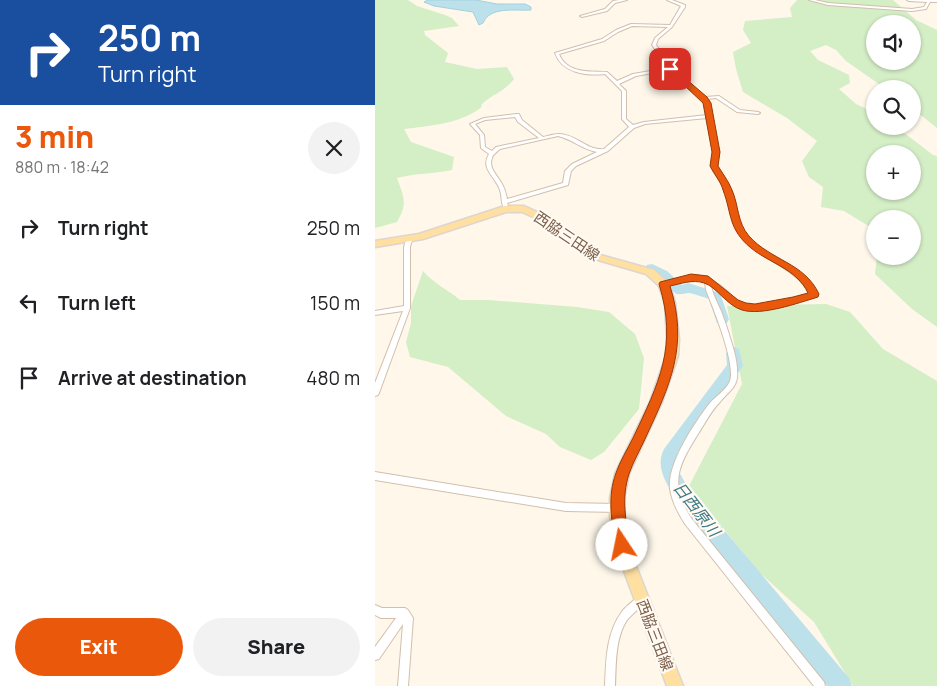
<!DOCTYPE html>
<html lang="en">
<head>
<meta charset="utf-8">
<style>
  body { margin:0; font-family:Manrope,"Noto Sans JP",sans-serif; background:#f2f2f2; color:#202124; height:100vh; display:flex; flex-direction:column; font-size:19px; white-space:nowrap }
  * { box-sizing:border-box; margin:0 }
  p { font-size:16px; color:#757577 }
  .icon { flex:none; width:28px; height:28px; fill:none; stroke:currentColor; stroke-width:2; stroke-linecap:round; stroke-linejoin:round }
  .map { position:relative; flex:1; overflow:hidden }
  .sheet { display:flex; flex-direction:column; background:#fff; width:375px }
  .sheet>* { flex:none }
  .guide { background:#1a4fa0; color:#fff; overflow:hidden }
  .buttons { position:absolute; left:491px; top:15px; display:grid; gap:10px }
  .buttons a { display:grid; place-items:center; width:55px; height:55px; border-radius:50%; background:#fff; box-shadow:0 1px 4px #0004; font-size:25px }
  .pin { position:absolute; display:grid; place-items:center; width:42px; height:42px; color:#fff; margin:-21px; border-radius:10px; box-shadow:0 2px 8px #0006 }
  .me { position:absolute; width:55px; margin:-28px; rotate:349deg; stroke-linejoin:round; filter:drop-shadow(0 0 4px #0008) }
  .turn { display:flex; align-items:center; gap:18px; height:105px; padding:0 15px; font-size:22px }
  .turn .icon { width:65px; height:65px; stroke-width:2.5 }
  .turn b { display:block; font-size:35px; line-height:42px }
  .round { display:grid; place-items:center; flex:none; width:52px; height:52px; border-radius:26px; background:#f2f2f2 }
  .head { display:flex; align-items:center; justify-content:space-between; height:85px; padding:0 15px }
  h1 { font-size:30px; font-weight:800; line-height:38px; color:#ea580c }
  .button { display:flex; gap:10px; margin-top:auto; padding:10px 15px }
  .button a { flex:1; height:58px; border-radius:30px; background:#ea580c; color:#fff; font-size:20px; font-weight:800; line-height:58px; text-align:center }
  .button a+a { background:#f2f2f2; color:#202124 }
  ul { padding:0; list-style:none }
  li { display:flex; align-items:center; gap:15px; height:75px; padding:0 15px }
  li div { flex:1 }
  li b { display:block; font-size:19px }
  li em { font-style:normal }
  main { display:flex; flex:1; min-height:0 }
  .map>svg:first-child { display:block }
  .green { fill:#d4eec6; fill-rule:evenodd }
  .water { fill:#bce1ea; stroke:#a1d1dd }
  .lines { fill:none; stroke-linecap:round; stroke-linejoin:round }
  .river { fill:#bce1ea; fill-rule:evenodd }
  .street-casing { stroke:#d2bfad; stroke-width:2 }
  .primary-casing { stroke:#ddd5d0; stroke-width:3 }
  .street { fill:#fff; fill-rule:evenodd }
  .primary { fill:#ffe0a0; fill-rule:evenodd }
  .route { fill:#ea580c; stroke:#983908 }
  .labels { text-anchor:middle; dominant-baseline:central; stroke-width:4.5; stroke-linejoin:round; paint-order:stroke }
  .street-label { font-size:15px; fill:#7c5e4a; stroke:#fffaf2 }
  .water-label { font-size:16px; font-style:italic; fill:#3f7989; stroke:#fffaf2 }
</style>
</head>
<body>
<main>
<section class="sheet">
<div class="guide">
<div class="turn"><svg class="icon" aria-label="right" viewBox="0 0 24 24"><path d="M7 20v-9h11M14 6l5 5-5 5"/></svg><div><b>250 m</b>Turn right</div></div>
</div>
<div class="head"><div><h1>3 min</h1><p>880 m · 18:42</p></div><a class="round"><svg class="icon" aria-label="close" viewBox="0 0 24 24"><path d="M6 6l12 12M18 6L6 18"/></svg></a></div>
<ul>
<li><svg class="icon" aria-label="right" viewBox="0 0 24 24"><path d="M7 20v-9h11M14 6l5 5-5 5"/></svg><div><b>Turn right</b></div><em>250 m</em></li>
<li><svg class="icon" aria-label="left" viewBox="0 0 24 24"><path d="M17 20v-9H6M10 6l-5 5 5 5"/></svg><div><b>Turn left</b></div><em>150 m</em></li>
<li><svg class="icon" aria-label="arrive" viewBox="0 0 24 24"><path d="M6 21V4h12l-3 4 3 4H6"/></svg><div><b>Arrive at destination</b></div><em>480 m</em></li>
</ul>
<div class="button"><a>Exit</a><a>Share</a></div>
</section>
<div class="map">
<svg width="562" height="686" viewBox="0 0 562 686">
  <rect width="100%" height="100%" fill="#fef7ea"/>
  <g class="green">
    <path d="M 0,0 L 33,0 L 42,6 L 70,15 L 77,18 L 84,26 L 49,31 L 50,35 L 73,53 L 70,62 L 102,69 L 132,67 L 139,79 C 128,93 118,94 108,103 C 104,107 109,106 104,109 C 83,124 53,126 29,129 L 36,142 L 79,157 L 77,170 C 58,174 40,173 22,178 C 29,198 33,203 22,222 L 0,228 Z"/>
    <path d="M 422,0 L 518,0 L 541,20 L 562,30 L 562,128 L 538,109 L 538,89 L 511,89 L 471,61 L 461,50 L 451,45 L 435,51 L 443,60 L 474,75 L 475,83 L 464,89 L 481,104 L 500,113 L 500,126 L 520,126 L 558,155 L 562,156 L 562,327 L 537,309 L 500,274 L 502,256 L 538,256 L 538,219 L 500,219 L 500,230 L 469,211 L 446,207 L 448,187 L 434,177 L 427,161 L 442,141 L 412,118 L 368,92 L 361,69 L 358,52 L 376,43 L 368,30 L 370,21 L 417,17 L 415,8 ZM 500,24 L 538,24 L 538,61 L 500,61 ZM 500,154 L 538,154 L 538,191 L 500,191 Z"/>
    <path d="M 48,271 C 58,283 72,289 85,300 L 113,300 L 202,307 L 234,312 L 260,334 L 269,358 L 264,409 L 229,452 L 216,460 L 185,447 L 171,434 L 131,416 L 73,367 L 35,357 L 31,342 L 36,323 L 36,306 Z"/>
    <polygon points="451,304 475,312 508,349 562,381 562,686 478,686 439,622 383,571 314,486 367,384 352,306"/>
  </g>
  <path class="water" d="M 53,0 L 101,0 L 122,4 L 150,4 L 156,7 L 156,10 C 140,11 115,6 108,23 L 104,25 L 98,12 L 59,6 L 49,2 Z"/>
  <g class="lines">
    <g class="river">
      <path d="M 277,264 L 292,271 L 307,285 L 313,283 L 345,293 L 354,319 L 352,323 L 342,323 L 334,299 C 328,297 320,294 314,293 C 310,293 306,295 302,294 C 300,294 272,270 270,268 L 272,265 Z"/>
      <path d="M 359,347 L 364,349 L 368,366 L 304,456 L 303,470 L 312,486 L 474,678 L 477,686 L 452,686 L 300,498 C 291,482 280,467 289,449 L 352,365 L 351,353 L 354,349 Z"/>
    </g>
    <defs>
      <g id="street">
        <polygon points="244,0 252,0 240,3 232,11 207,17 205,16 230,9 238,1"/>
        <path d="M 292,0 L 297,0 L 310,5 L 310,7 L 297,27 L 283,39 L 281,45 L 300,72 L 330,97 L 344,96 L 365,110 L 383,112 L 385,113 L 383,114 L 362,112 L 341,98 L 332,99 L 334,103 L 344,152 L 342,167 L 356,190 L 367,228 L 374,238 L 382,245 L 420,269 L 428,276 L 435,284 L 442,295 L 441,297 C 420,303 386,316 364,307 C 354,303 346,292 336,286 C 338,294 342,303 346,311 C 351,324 355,337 359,351 C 361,359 363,369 362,378 C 361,388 351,394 345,402 C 336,411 330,423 323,434 C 303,466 294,483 316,518 L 449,682 L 450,686 L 439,686 L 310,524 C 303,513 297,502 295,489 C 292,464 319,424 334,404 C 340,397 352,389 355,381 C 361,363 338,308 331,290 L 330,282 C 316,277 302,283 289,286 L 286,284 L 287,283 C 314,275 329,271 352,291 C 357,296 362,302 370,304 C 389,309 417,299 435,294 C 422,271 398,264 379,248 C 354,229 361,211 349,187 C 346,181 338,173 337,167 C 335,163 339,157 338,152 C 338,141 334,129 332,118 L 270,124 L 259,128 L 233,151 L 201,166 L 196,171 L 193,185 L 132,203 L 133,205 L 130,207 L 128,206 C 126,201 127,196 125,190 C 120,176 105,169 114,154 L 106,148 L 105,135 L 95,124 L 109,118 L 142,114 L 144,114 L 147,120 L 168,137 C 173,136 179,134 184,134 C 201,134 212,151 229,149 L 254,127 L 247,119 L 247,91 L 230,74 C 211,76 187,73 180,53 L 227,39 L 241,30 L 256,24 L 295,25 L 306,6 ZM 257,26 L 293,27 L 280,38 L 277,45 L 293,68 L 258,74 L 242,81 L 232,72 C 215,71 192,74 184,54 L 229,41 L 243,32 ZM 294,70 L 297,74 L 327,99 L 330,103 L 332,115 L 269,122 L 258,125 L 251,119 L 251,91 L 244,84 L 261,76 ZM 140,117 L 143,122 L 164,138 L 121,147 L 117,151 L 110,147 L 109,135 L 100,124 L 110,120 ZM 183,136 C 197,139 208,150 222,152 L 197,164 L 190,171 L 188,183 L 132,199 C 131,194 130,189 127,184 C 123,176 113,168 117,158 C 118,154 122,152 125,149 Z"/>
        <polygon points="434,0 440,0 453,3 537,9 549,7 552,2 534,1 532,0 562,0 562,2 555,2 551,9 537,11 453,5"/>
        <polygon points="34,238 37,240 35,247 35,308 4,393 3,395 0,396 0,383 28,311 0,315 0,311 29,306 29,247 31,240"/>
        <polygon points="0,472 191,503 242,504 245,505 246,508 245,511 242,512 191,511 0,480"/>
        <path d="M 266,595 L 269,597 L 271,600 L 269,603 C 264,609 257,614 252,620 C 240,638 241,665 240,686 L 230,686 C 231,662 231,634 246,613 C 250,607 257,602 263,597 Z"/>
        <polygon points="0,605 7,608 30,608 33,610 38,618 33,686 23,686 28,624 4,659 0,660 0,647 21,618 6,618 0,615"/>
      </g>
      <polygon id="primary" points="130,206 149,206 171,216 222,254 279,270 294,284 300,303 304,339 303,356 287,402 254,474 249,498 249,517 261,566 308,686 292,686 247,566 235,517 235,498 240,474 275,402 291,356 292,339 290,303 284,286 271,274 216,258 165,220 147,212 131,212 48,239 0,247 0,241 44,234"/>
    </defs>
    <use href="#street" class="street-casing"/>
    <use href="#primary" class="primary-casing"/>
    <use href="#street" class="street"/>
    <use href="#primary" class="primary"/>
  </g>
  <path class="route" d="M 293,67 L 297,67 L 332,97 L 336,103 L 345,152 L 343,166 C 348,174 354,182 357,190 C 364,206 362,222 374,236 C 396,261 429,262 444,294 L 443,297 C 423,303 387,316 367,310 C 351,305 342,287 329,283 C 318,279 305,284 295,286 C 314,346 295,385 270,439 C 265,450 258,462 254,474 C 246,498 251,521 255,545 L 252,550 L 247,552 L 242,550 L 240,545 C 237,521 232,497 241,473 C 245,461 252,450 258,438 C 284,383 303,346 284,284 L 285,282 L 316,274 L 333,276 L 363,300 L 371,303 L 380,304 L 418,297 L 433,293 C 422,269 394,263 376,248 C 353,229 357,214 348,190 C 346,182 339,174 335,166 L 337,152 L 328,103 L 293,70 Z"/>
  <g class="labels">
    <g class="street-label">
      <text transform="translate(192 236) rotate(34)">西脇三田線</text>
      <text transform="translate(280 635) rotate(69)">西脇三田線</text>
    </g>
    <g class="water-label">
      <text transform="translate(322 509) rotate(52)">日西原川</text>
    </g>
  </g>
</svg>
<div class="buttons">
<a><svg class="icon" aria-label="sound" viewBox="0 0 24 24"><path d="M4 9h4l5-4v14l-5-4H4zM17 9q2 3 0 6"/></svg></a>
<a><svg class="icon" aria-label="search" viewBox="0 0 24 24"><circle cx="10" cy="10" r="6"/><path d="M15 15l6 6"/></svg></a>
<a>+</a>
<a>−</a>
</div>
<div class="pin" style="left:295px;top:69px;background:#d93025"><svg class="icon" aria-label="arrive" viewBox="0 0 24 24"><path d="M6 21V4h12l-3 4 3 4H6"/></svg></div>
<svg class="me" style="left:247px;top:545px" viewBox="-20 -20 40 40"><circle r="19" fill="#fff"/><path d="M0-13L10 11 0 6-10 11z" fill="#ea580c"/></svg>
</div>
</main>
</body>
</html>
